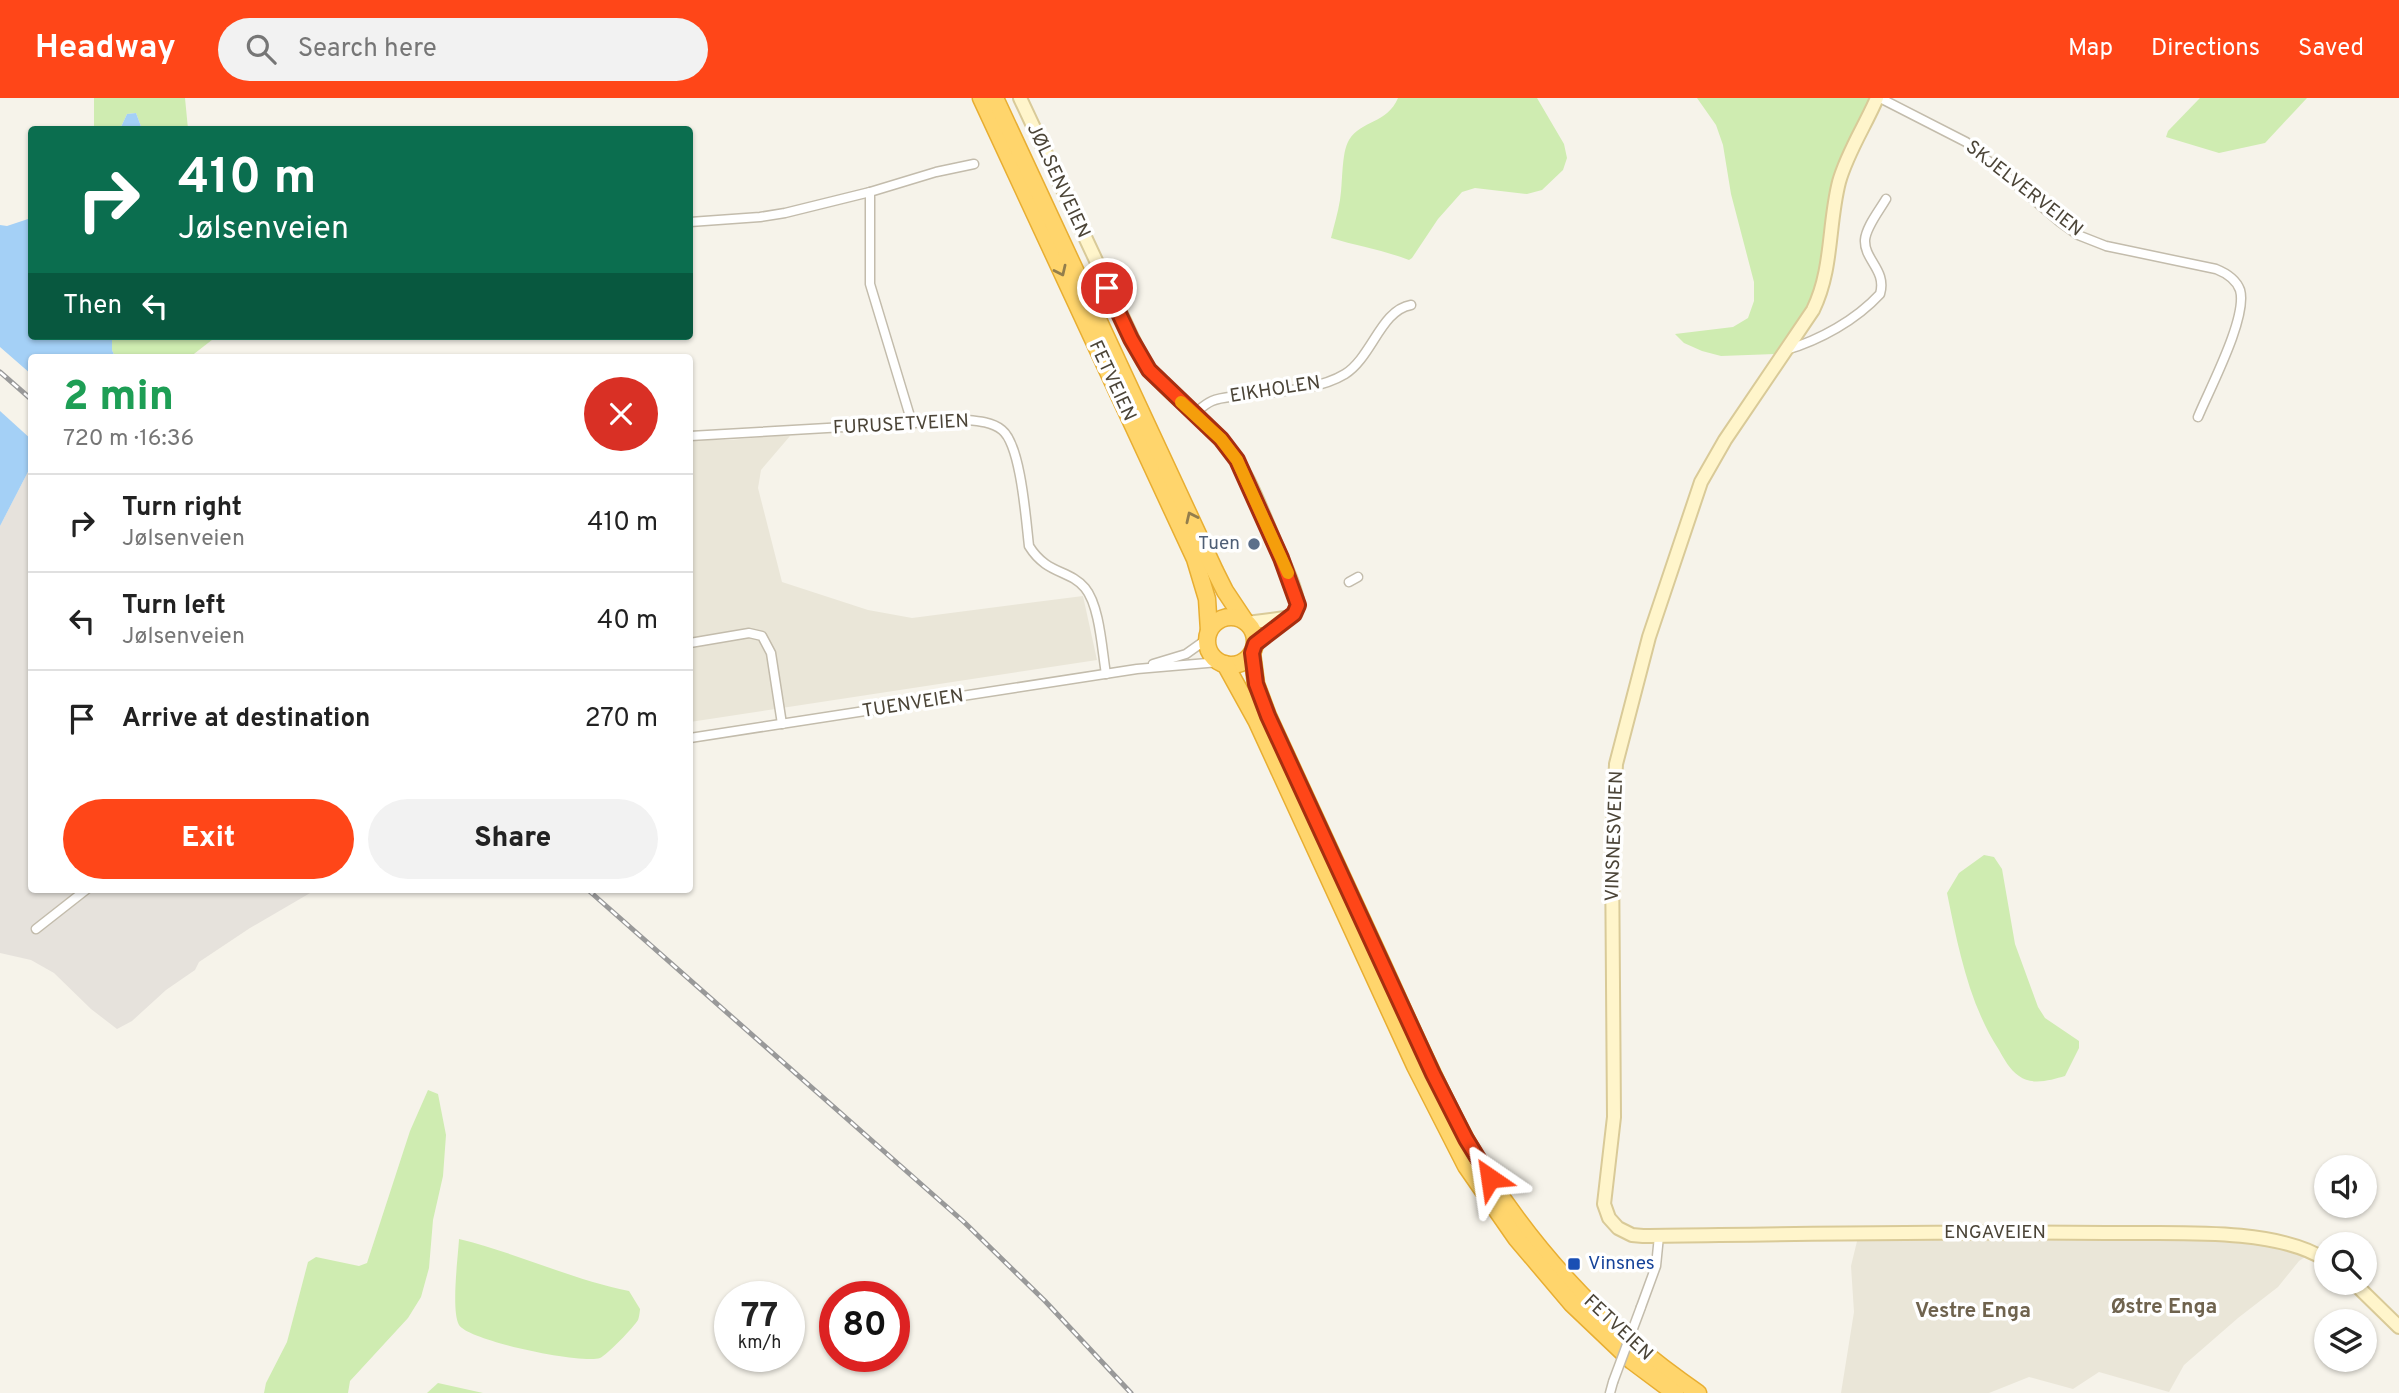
<!DOCTYPE html>
<html lang="en">
<head>
<meta charset="utf-8">
<style>
  body { margin:0; font-family:Overpass,sans-serif; background:#f2f2f2; color:#222; height:100vh; display:flex; flex-direction:column; font-size:26px; white-space:nowrap }
  * { box-sizing:border-box; margin:0 }
  p { font-size:23px; color:#767676 }
  .icon { flex:none; width:38px; height:38px; fill:none; stroke:currentColor; stroke-width:2; stroke-linecap:round; stroke-linejoin:round }
  .map { position:relative; flex:1; overflow:hidden }
  .panel { position:absolute; left:28px; top:256px; width:665px; height:539px; display:flex; flex-direction:column; background:#fff; border-radius:7px; box-shadow:0 2px 5px #0004 }
  .panel>* { flex:none }
  .guide { position:absolute; left:28px; top:28px; width:665px; height:214px; border-radius:7px; box-shadow:0 2px 5px #0004; background:#0b6e4f; color:#fff; overflow:hidden }
  .buttons { position:absolute; left:2314px; top:1057px; display:grid; gap:14px }
  .buttons a { display:grid; place-items:center; width:63px; height:63px; border-radius:50%; background:#fff; box-shadow:0 2px 5px #0004; font-size:35px }
  .speed { position:absolute; left:714px; top:1183px; display:flex; gap:14px; font-size:35px; font-weight:700; text-align:center }
  .speed>* { display:grid; place-content:center; width:91px; height:91px; border-radius:50%; background:#fff; box-shadow:0 2px 5px #0004; line-height:1 }
  .speed small { font-size:18px; font-weight:400 }
  .speed .limit { border:10px solid #d22; background:#fff; color:#111 }
  .pin { position:absolute; display:grid; place-items:center; width:60px; height:60px; color:#fff; margin:-30px; border:4px solid #fff; border-radius:50%; box-shadow:0 2px 7px #0007 }
  .me { position:absolute; width:77px; margin:-38px; rotate:328deg; stroke-linejoin:round; filter:drop-shadow(0 0 5px #0008) }
  .turn { display:flex; align-items:center; gap:24px; height:147px; padding:0 35px; font-size:32px }
  .turn .icon { width:91px; height:91px; stroke-width:2.5 }
  .turn b { display:block; font-size:49px; line-height:60px }
  .then { display:flex; align-items:center; height:66px; padding:0 35px; background:#0003; gap:14px; font-size:26px }
  .round { display:grid; place-items:center; flex:none; width:74px; height:74px; border-radius:37px; background:#f2f2f2 }
  .overview { display:flex; align-items:center; justify-content:space-between; height:119px; padding:0 35px }
  h1 { font-size:42px; font-weight:800; line-height:52px; color:#1e9e55 }
  .action { display:flex; gap:14px; margin-top:auto; padding:14px 35px }
  .action a { flex:1; height:80px; border-radius:42px; background:#ff4618; color:#fff; font-size:28px; font-weight:800; line-height:80px; text-align:center }
  .action a+a { background:#f2f2f2; color:#222 }
  ul { padding:0; list-style:none }
  li { display:flex; align-items:center; gap:21px; height:98px; padding:0 35px; border-top:2px solid #e0e0e0 }
  li div { flex:1 }
  li b { display:block; font-size:26px }
  li em { font-style:normal }
  header { display:flex; align-items:center; gap:42px; box-sizing:border-box; height:98px; padding:0 35px; background:#ff4618; color:#fff }
  header strong { font-size:33px }
  nav { display:flex; gap:38px; margin-inline-start:auto; font-size:24px }
  .search { width:490px; height:63px; background:#f2f2f2; display:flex; align-items:center; gap:18px; box-sizing:border-box; padding:0 24px; border-radius:38px; color:#767676; font-size:26px }
  .map>svg:first-child { display:block }
  .residential { fill:#eae6d8 }
  .industrial { fill:#e6e2dc }
  .green { fill:#cfecb1 }
  .water { fill:#a4d0f6 }
  .lines { fill:none; stroke-linecap:round; stroke-linejoin:round }
  .street-casing { stroke:#c3bcac; stroke-width:11 }
  .secondary-casing { stroke:#d9ca98; stroke-width:16 }
  .highway-casing { stroke:#e8ae32; stroke-width:19 }
  .street { stroke:#fff; stroke-width:8 }
  .secondary { stroke:#fff5cb; stroke-width:12 }
  .highway { stroke:#ffd56c; stroke-width:16 }
  .rail-casing { stroke:#999; stroke-width:5 }
  .rail { stroke:#fff; stroke-width:2.5; stroke-dasharray:8; stroke-linecap:butt }
  .street-bridge-casing { stroke:#c3bcac; stroke-width:11; stroke-linecap:butt }
  .street-bridge { stroke:#fff; stroke-width:8 }
  .oneway { stroke:#937e4c }
  .route-casing { stroke:#a62e10; stroke-width:18 }
  .route { stroke:#ff4618; stroke-width:12 }
  .slow { stroke:#f59e0b; stroke-width:12 }
  .service-dot { fill:#5c6f8a; stroke:#fff; stroke-width:2.5 }
  .transit-dot { fill:#1a4fb4; stroke:#fff; stroke-width:2.5 }
  .labels { text-anchor:middle; dominant-baseline:central; stroke-width:7; stroke-linejoin:round; paint-order:stroke }
  .street-label { font-size:19px; fill:#4b4437; stroke:#fff }
  .service-label { font-size:19px; fill:#4e5e75; stroke:#fff; text-anchor:end }
  .transit-label { font-size:19px; fill:#164399; stroke:#fff; text-anchor:start }
  .neighbourhood-label { font-size:21px; font-weight:bold; fill:#6f634e; stroke:#fff }
</style>
</head>
<body>
<header>
<strong>Headway</strong>
<div class="search"><svg class="icon" aria-label="search" viewBox="0 0 24 24"><circle cx="10" cy="10" r="6"/><path d="M15 15l6 6"/></svg>Search here</div>
<nav><a>Map</a><a>Directions</a><a>Saved</a></nav>
</header>
<div class="map">
<svg width="2399" height="1295" viewBox="0 0 2399 1295">
  <rect width="100%" height="100%" fill="#f6f3ea"/>
  <g class="residential">
    <polygon points="777,338 790,338 761,372 758,390 782,484 868,512 912,520 1083,498 1097,562 690,624 690,342 730,342"/>
    <polygon points="1859,1135 2242,1139 2311,1155 2299,1163 2278,1189 2238,1220 2184,1267 2169,1294 2099,1274 2073,1291 2029,1279 1989,1295 1841,1295 1854,1214 1851,1168"/>
  </g>
  <polygon class="industrial" points="31,368 32,791 317,791 250,830 199,864 195,872 166,892 132,923 117,931 91,911 54,875 31,862 0,855 0,428"/>
  <g class="green">
    <polygon points="94,0 185,0 188,31 142,31 136,15 127,16 120,31 94,31"/>
    <path d="M 1398,0 L 1537,0 L 1564,46 L 1567,60 L 1563,72 L 1542,92 L 1527,96 L 1475,90 L 1462,94 L 1438,121 L 1412,160 L 1409,162 C 1383,152 1357,148 1331,140 C 1334,127 1338,115 1340,102 C 1343,86 1341,55 1349,42 C 1361,22 1387,26 1398,0 Z"/>
    <polygon points="1697,0 1873,0 1838,85 1814,205 1786,252 1775,256 1721,258 1702,253 1684,245 1675,236 1733,229 1748,220 1754,203 1754,184 1731,96 1723,47 1716,27"/>
    <polygon points="2200,0 2307,0 2265,45 2219,55 2166,39 2168,33"/>
    <polygon points="112,238 217,238 190,259 115,259 112,252"/>
    <path d="M 1984,757 L 1994,759 L 2002,771 L 2015,846 L 2038,909 L 2045,920 L 2079,943 L 2079,950 L 2065,978 C 2051,982 2032,988 2019,978 C 2010,972 2004,961 1999,952 C 1969,906 1958,849 1947,795 L 1959,775 Z"/>
    <polygon points="428,992 438,996 446,1037 443,1078 433,1122 429,1170 421,1199 408,1220 350,1283 348,1295 264,1295 266,1285 287,1244 308,1164 316,1159 359,1168 367,1165 410,1033"/>
    <path d="M 459,1141 C 517,1155 570,1181 629,1193 L 640,1211 C 640,1213 639,1220 638,1222 C 634,1229 607,1257 600,1260 C 581,1266 469,1243 459,1227 C 451,1212 458,1160 459,1141 Z"/>
    <polygon points="438,1285 483,1295 427,1295"/>
  </g>
  <g class="water">
    <polygon points="136,15 142,31 120,31 127,16"/>
    <polygon points="31,120 32,238 112,238 112,252 115,259 32,259 31,276 0,249 0,127 7,128"/>
    <polygon points="0,313 32,342 31,368 0,428"/>
  </g>
  <g class="lines">
    <defs>
      <g id="street">
        <path d="M 1880,0 L 1966,44 L 2060,124 L 2078,137 L 2106,148 L 2216,171 C 2226,175 2236,181 2240,192 C 2248,219 2209,292 2198,319"/>
        <polyline points="690,124 760,119 785,115 870,94"/>
        <path d="M 1786,252 C 1820,242 1856,222 1880,196 C 1887,172 1864,162 1865,142 C 1866,129 1879,113 1886,101"/>
        <path d="M 1194,316 C 1200,311 1205,306 1212,303 C 1221,299 1233,299 1244,297 C 1276,293 1317,293 1345,276 C 1372,259 1381,212 1411,207"/>
        <polyline points="912,325 870,186 870,94 936,74 974,66"/>
        <path d="M 690,338 L 966,322 C 978,323 992,324 1002,332 C 1021,347 1026,423 1029,448 C 1047,477 1069,471 1085,490 C 1100,508 1102,553 1106,576"/>
        <polyline points="1349,484 1358,479"/>
        <polyline points="690,545 749,535 762,538 771,555 782,626"/>
        <polyline points="1153,566 1186,556 1207,541"/>
        <polyline points="690,640 1137,571 1219,564"/>
        <polyline points="36,831 87,791"/>
        <polyline points="1641,1209 1656,1168 1659,1138"/>
        <polyline points="1610,1295 1613,1284"/>
      </g>
      <g id="secondary">
        <path d="M 1020,0 L 1143,263 C 1165,294 1197,315 1222,343 C 1248,372 1261,412 1276,447 C 1284,466 1295,487 1298,507 L 1294,516 L 1255,546"/>
        <path d="M 1877,0 C 1865,28 1847,55 1839,84 C 1828,127 1833,171 1813,212 L 1725,342 L 1701,384 L 1649,539 L 1616,666 L 1612,752 L 1614,1019 L 1604,1106 L 1609,1120 L 1618,1130 L 1632,1137 L 1643,1138 C 1797,1136 1952,1133 2106,1135 C 2167,1136 2275,1128 2326,1162"/>
        <polyline points="1247,525 1285,520"/>
        <polyline points="2354,1185 2399,1229"/>
      </g>
      <g id="highway">
        <polyline points="981,0 1195,461 1207,501 1209,533"/>
        <polyline points="995,0 1215,473 1225,493 1245,523"/>
        <circle cx="1231" cy="543" r="24"/>
        <path d="M 1252,555 L 1256,586 L 1268,618 C 1306,700 1343,781 1381,863 C 1408,922 1434,983 1465,1040 C 1521,1141 1602,1230 1698,1295"/>
        <polyline points="1225,566 1257,624 1415,968 1466,1068 1516,1140 1572,1206 1632,1263 1675,1295"/>
      </g>
    </defs>
    <use href="#street" class="street-casing"/>
    <use href="#secondary" class="secondary-casing"/>
    <use href="#highway" class="highway-casing"/>
    <use href="#street" class="street"/>
    <use href="#secondary" class="secondary"/>
    <use href="#highway" class="highway"/>
    <defs>
      <g id="rail">
        <polyline points="0,274 32,302"/>
        <polyline points="587,791 964,1124 1045,1203 1131,1295"/>
      </g>
    </defs>
    <use href="#rail" class="rail-casing"/>
    <use href="#rail" class="rail"/>
    <defs>
      <polyline id="street-bridge" points="1613,1284 1641,1209"/>
    </defs>
    <use href="#street-bridge" class="street-bridge-casing"/>
    <use href="#street-bridge" class="street-bridge"/>
  </g>
  <defs><path id="oneway-chevron" d="M-2-3.5L2.5 0L-2 3.5" fill="none" stroke-width="1.6" stroke-linecap="round" stroke-linejoin="round" transform="scale(1.75)"/></defs>
  <g class="oneway">
    <use href="#oneway-chevron" transform="translate(1061 173) rotate(65)"/>
    <use href="#oneway-chevron" transform="translate(1191 419) rotate(-115)"/>
  </g>
  <g class="lines">
    <defs>
      <polyline id="route" points="1107,190 1131,241 1149,272 1221,341 1237,362 1281,460 1298,507 1294,516 1255,546 1252,555 1256,586 1268,618 1433,976 1466,1041 1490,1080"/>
    </defs>
    <use href="#route" class="route-casing"/>
    <use href="#route" class="route"/>
    <polyline class="slow" points="1181,304 1221,341 1237,362 1288,475"/>
  </g>
  <circle class="service-dot" cx="1254" cy="446" r="7"/>
  <rect class="transit-dot" x="1567" y="1159" width="14" height="14" rx="3.5"/>
  <g class="labels">
    <g class="street-label">
      <text transform="translate(1058 83) rotate(65)">JØLSENVEIEN</text>
      <text transform="translate(2024 91) rotate(38)">SKJELVERVEIEN</text>
      <text transform="translate(1112 283) rotate(65)">FETVEIEN</text>
      <text transform="translate(1275 292) rotate(-9)">EIKHOLEN</text>
      <text transform="translate(901 327) rotate(-3)">FURUSETVEIEN</text>
      <text transform="translate(913 606) rotate(-9)">TUENVEIEN</text>
      <text transform="translate(1615 738) rotate(-88)">VINSNESVEIEN</text>
      <text x="1995" y="1135">ENGAVEIEN</text>
      <text transform="translate(1618 1230) rotate(43)">FETVEIEN</text>
    </g>
    <g class="service-label">
      <text x="1240" y="446">Tuen</text>
    </g>
    <g class="transit-label">
      <text x="1588" y="1166">Vinsnes</text>
    </g>
    <g class="neighbourhood-label">
      <text x="2164" y="1209">Østre Enga</text>
      <text x="1973" y="1213">Vestre Enga</text>
    </g>
  </g>
</svg>
<div class="buttons">
<a><svg class="icon" aria-label="sound" viewBox="0 0 24 24"><path d="M4 9h4l5-4v14l-5-4H4zM17 9q2 3 0 6"/></svg></a>
<a><svg class="icon" aria-label="search" viewBox="0 0 24 24"><circle cx="10" cy="10" r="6"/><path d="M15 15l6 6"/></svg></a>
<a><svg class="icon" aria-label="layers" viewBox="0 0 24 24"><path d="M12 4l9 5-9 5-9-5zM3 14l9 5 9-5"/></svg></a>
</div>
<div class="speed"><div>77<small>km/h</small></div><div class="limit">80</div></div>
<div class="pin" style="left:1107px;top:190px;background:#d93025"><svg class="icon" aria-label="arrive" viewBox="0 0 24 24"><path d="M6 21V4h12l-3 4 3 4H6"/></svg></div>
<svg class="me" style="left:1490px;top:1080px" viewBox="-20 -20 40 40"><path d="M0-17L14 15 0 8-14 15z" fill="#ff4618" stroke="#fff" stroke-width="4"/></svg>
<div class="guide">
<div class="turn"><svg class="icon" aria-label="right" viewBox="0 0 24 24"><path d="M7 20v-9h11M14 6l5 5-5 5"/></svg><div><b>410 m</b>Jølsenveien</div></div>
<div class="then">Then<svg class="icon" aria-label="left" viewBox="0 0 24 24"><path d="M17 20v-9H6M10 6l-5 5 5 5"/></svg></div>
</div>
<section class="panel">
<div class="overview"><div><h1>2 min</h1><p>720 m · 16:36</p></div><a class="round" style="background:#d93025;color:#fff"><svg class="icon" aria-label="close" viewBox="0 0 24 24"><path d="M6 6l12 12M18 6L6 18"/></svg></a></div>
<ul>
<li><svg class="icon" aria-label="right" viewBox="0 0 24 24"><path d="M7 20v-9h11M14 6l5 5-5 5"/></svg><div><b>Turn right</b><p>Jølsenveien</p></div><em>410 m</em></li>
<li><svg class="icon" aria-label="left" viewBox="0 0 24 24"><path d="M17 20v-9H6M10 6l-5 5 5 5"/></svg><div><b>Turn left</b><p>Jølsenveien</p></div><em>40 m</em></li>
<li><svg class="icon" aria-label="arrive" viewBox="0 0 24 24"><path d="M6 21V4h12l-3 4 3 4H6"/></svg><div><b>Arrive at destination</b></div><em>270 m</em></li>
</ul>
<div class="action"><a>Exit</a><a>Share</a></div>
</section>
</div>
</body>
</html>
